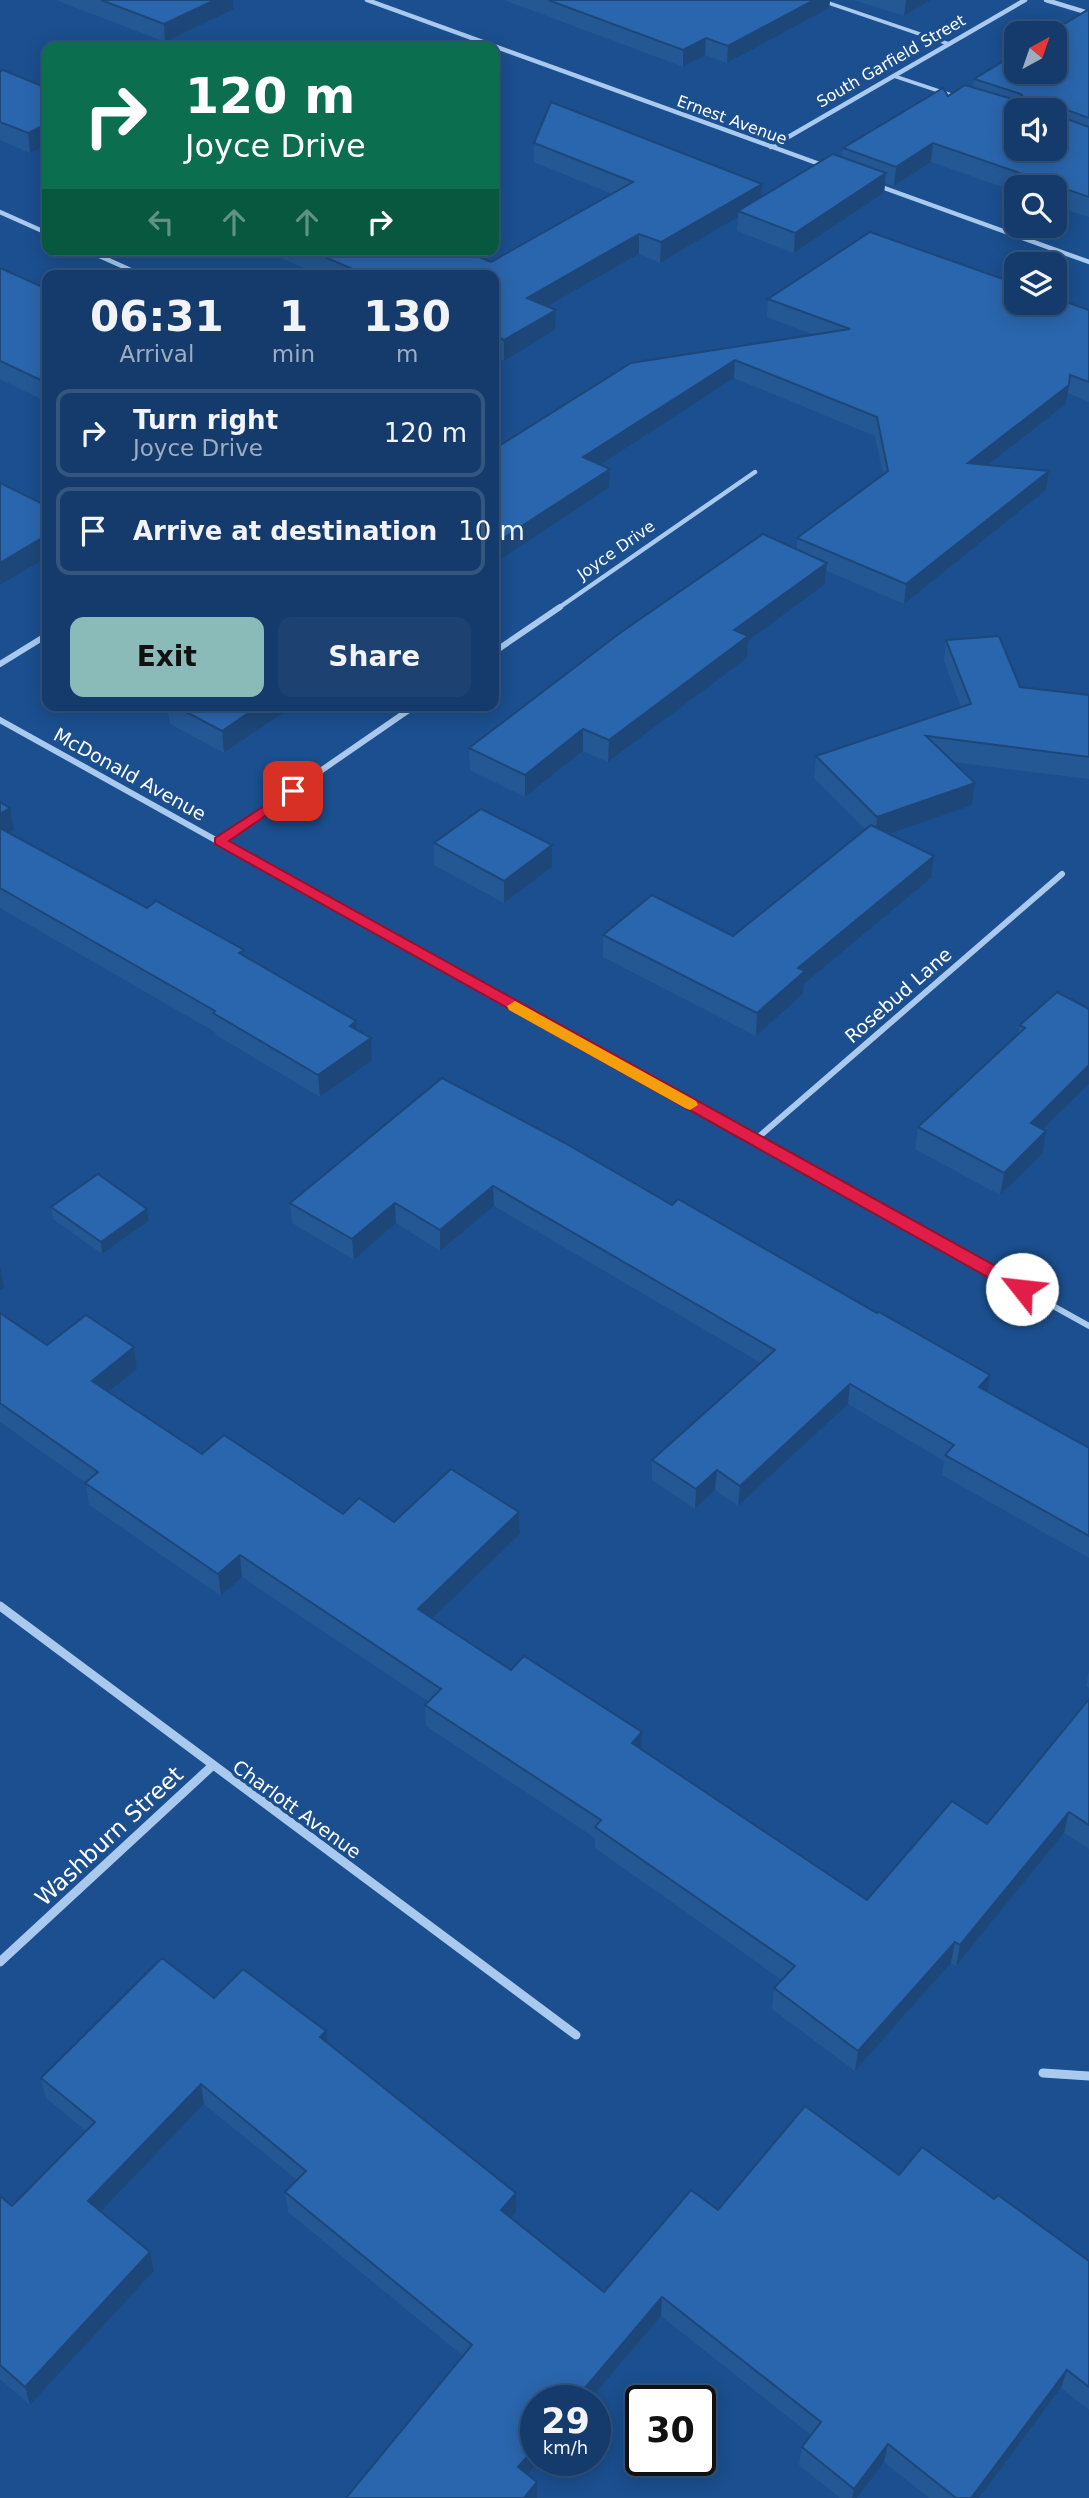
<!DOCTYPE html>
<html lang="en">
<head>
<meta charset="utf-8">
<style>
  body { margin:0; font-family:"DejaVu Sans",sans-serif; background:#1d4271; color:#f1f3f6; height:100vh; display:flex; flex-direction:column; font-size:26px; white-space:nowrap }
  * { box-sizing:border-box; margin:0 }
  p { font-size:23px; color:#9dadc1 }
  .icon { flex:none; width:38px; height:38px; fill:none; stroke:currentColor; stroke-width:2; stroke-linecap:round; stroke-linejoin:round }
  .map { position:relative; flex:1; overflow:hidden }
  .side { position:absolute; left:42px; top:270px; width:457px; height:441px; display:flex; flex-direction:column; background:#143b6b; border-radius:14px; box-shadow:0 4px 18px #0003,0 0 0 2px #33557e }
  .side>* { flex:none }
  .hud { position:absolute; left:42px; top:42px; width:457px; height:214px; border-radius:14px; box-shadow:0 4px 18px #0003,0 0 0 2px #33557e; background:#0b6e4f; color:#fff; overflow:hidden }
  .needle { width:46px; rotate:40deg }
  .fabs { position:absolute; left:1004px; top:21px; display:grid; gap:14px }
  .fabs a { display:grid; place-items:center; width:63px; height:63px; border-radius:14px; background:#143b6b; box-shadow:0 4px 18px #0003,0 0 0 2px #33557e; font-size:35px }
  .speed { position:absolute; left:520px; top:2385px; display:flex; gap:14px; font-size:35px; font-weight:700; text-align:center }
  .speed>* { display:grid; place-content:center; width:91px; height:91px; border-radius:50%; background:#143b6b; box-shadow:0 4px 18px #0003,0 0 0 2px #33557e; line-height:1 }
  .speed small { font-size:18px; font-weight:400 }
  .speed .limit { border:4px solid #111; border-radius:10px; background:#fff; color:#111 }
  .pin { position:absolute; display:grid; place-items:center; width:60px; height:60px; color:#fff; margin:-30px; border-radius:14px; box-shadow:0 4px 10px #0006 }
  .me { position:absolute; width:77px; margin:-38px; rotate:299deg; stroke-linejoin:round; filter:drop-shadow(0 0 5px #0008) }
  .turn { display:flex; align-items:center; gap:24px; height:147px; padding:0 28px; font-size:32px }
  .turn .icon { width:91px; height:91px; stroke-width:2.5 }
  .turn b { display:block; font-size:49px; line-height:60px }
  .lanes { display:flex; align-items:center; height:66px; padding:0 28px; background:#0003; justify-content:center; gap:35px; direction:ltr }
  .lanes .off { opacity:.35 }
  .eta { display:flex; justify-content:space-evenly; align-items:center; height:119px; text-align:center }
  .eta b { font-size:42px; font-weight:800; line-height:49px }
  .action { display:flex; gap:14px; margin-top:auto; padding:14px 28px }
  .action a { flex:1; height:80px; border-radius:14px; background:#8bbbb9; color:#111; font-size:28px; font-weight:800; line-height:80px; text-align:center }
  .action a+a { background:#1d4271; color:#f1f3f6 }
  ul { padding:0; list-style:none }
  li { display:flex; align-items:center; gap:21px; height:88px; margin:0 14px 10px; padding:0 14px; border:4px solid #33557e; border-radius:14px }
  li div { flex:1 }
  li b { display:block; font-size:26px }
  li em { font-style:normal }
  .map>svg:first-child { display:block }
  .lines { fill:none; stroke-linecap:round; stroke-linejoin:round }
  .lane { stroke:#a9c9ee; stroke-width:3.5 }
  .street-far2 { stroke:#a9c9ee; stroke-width:4.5 }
  .street-far1 { stroke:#a9c9ee; stroke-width:6 }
  .street { stroke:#a9c9ee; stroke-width:9 }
  .wall { fill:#245895 }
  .shaded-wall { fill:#1d4779 }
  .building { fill:#2a66ad; stroke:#1d4779; stroke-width:2 }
  .route { fill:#e11d48; stroke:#92132f; stroke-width:2 }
  .slow { fill:#f59e0b }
  .labels { text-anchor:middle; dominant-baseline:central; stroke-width:7; stroke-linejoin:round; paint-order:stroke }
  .far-street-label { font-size:16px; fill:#fff; stroke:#1b4f8f }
  .street-label { font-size:19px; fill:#fff; stroke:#1b4f8f }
  .near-street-label { font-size:23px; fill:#fff; stroke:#1b4f8f }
</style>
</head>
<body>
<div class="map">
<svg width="1089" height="2498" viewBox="0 0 1089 2498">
  <rect width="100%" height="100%" fill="#1b4f8f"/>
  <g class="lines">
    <g class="lane">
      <polyline points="820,0 949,44"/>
      <polyline points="894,76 954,96"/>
    </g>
    <g class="street-far2">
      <polyline points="367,0 825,166"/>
      <polyline points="1046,0 1089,13"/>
      <polyline points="771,147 1025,0"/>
      <polyline points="876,185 1089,262"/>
      <polyline points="0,212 47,233"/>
      <polyline points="86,250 142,275"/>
      <polyline points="557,609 755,472"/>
    </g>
    <g class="street-far1">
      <polyline points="494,652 560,607"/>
      <polyline points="0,664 47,635"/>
      <polyline points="0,720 1089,1326"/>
      <polyline points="219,841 416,705"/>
      <polyline points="754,1141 1062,874"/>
    </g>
    <g class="street">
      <polyline points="0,1606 576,2035"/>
      <polyline points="0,1962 212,1766"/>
      <polyline points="1043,2073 1089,2076"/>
    </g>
  </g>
  <g class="wall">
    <polygon points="56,0 233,0 234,9 165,42"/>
    <polygon points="504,0 830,0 829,8 727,63 705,55 683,67"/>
    <polygon points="854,0 931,0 904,16"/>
    <polygon points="1089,9 1089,217 1055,206 1055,187 1017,187 1017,192 931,162 894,186 885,183 884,193 794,253 737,231 738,217 660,263 639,254 548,306 556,310 555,330 504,361 494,356 494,275 320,275 272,254 272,250 462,250 491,262 612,194 534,162 534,143 761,197 842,157 843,148 948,96 973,87 974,79"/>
    <polygon points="0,72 47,88 47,145 30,153 0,140"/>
    <polygon points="0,268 47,289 47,402 0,379"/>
    <polygon points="768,299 1089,310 1089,402 1068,393 1066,404 988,465 1049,471 1046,490 904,604 827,571 825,584 748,641 747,658 608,762 583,751 525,797 470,770 469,748 797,549 797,538 883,474 875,436 734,378 600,465 610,469 609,488 494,564 494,449 631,363 814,335 767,317"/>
    <polygon points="946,640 1020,687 1089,695 1089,779 953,762 975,783 972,805 889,834 934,856 931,878 804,984 803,994 756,1036 603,957 603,935 733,936 866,830 814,778 816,756 961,707 944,661"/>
    <polygon points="156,705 295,705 224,753 170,724 168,712"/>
    <polygon points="0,802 10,808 14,830 9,833 147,908 244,956 357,1030 371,1038 372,1060 320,1097 216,1035 215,1032 0,908"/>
    <polygon points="434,843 552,867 504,903 434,865"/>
    <polygon points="1089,1009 1089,1084 1043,1129 1043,1153 1000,1195 915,1149 918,1127 1019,1032 1020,1025"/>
    <polygon points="442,1078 988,1392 1089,1448 1089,1558 942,1475 944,1461 848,1404 738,1506 715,1490 695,1509 652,1480 652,1460 761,1363 494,1206 440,1251 396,1223 354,1260 292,1223 290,1203"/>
    <polygon points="51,1207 147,1209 149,1221 102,1254 53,1219"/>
    <polygon points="0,1313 47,1345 134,1347 137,1369 109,1392 202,1454 343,1514 394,1522 519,1512 520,1534 432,1618 511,1670 642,1732 641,1749 867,1900 987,1824 1089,1699 1089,1849 1064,1833 956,1966 951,1963 855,2071 772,2009 774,1988 782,1980 595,1848 595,1838 426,1726 425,1705 428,1701 242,1577 221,1596 89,1505 86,1483 0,1422"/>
    <polygon points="1089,1670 1089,1688 1086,1686"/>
    <polygon points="214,1998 327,2043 516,2193 516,2212 511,2218 604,2292 718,2210 899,2175 994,2199 1089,2261 1089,2410 1061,2388 979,2498 929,2498 884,2462 857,2498 840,2498 799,2465 802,2447 811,2435 661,2316 589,2401 536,2401 527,2475 537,2498 463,2356 288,2212 285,2192 297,2180 204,2104 101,2212 150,2252 154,2271 30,2405 0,2379 0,2196 12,2206 86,2131 46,2098 41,2078"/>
  </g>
  <g class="shaded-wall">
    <polygon points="215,0 233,0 234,9 165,42 164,24"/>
    <polygon points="814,0 830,0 829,8 727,63 728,46"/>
    <polygon points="906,0 931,0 904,16"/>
    <polygon points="706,38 705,55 683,67 683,50"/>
    <polygon points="1059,107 1056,126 1055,127 1055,110 1053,110"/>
    <polygon points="47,124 47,145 30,153 28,133"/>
    <polygon points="933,143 931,162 894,186 896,167"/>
    <polygon points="886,173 884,193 794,253 795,233"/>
    <polygon points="762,184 761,204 738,211 738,217 660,263 661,242"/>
    <polygon points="639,234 639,254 527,318 527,298"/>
    <polygon points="556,310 555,330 504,361 504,340"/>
    <polygon points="735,360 734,378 583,476 583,457"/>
    <polygon points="1069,385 1066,404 966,482 968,463"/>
    <polygon points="610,469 609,488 494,564 494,544"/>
    <polygon points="1049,471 1046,490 904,604 906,584"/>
    <polygon points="47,535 47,557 0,585 0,563"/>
    <polygon points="827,563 825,584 748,641 747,658 608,762 609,740 734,630"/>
    <polygon points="260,705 295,705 224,753 222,731"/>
    <polygon points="583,729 583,751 525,797 525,775"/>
    <polygon points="975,783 972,805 875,839 877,817"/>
    <polygon points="10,808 14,830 0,839 0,814"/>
    <polygon points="552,845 552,867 504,903 504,881"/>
    <polygon points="934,856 931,878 804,984 803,994 756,1036 757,1013 798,968"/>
    <polygon points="356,1021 358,1044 350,1026"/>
    <polygon points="371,1038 372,1060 320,1097 318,1075"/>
    <polygon points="1089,1065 1089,1084 1027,1145 1031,1123"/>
    <polygon points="1046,1131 1043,1153 1000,1195 1004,1173"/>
    <polygon points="493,1186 494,1206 440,1251 440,1230"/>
    <polygon points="395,1203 396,1223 354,1260 352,1239"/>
    <polygon points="147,1209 149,1221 102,1254 101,1242"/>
    <polygon points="0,1266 4,1287 0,1290"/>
    <polygon points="134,1347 137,1369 95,1403 92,1381"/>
    <polygon points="990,1375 987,1396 979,1387"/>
    <polygon points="850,1384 848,1404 738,1506 740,1486"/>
    <polygon points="717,1470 715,1490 695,1509 696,1489"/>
    <polygon points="519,1512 520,1534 419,1631 418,1609"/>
    <polygon points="240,1555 242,1577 221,1596 218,1574"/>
    <polygon points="642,1732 641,1753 632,1743"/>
    <polygon points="1069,1812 1064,1833 956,1966 960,1945"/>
    <polygon points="955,1942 951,1963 855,2071 858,2051"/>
    <polygon points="326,2031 328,2051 320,2037"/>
    <polygon points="201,2084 204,2104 92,2221 88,2201"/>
    <polygon points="516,2193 516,2212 501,2229 501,2210"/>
    <polygon points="150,2252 154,2271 30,2405 25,2387"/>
    <polygon points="662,2297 661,2316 589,2401 574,2401"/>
    <polygon points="1067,2370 1061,2388 979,2498 971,2498"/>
    <polygon points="888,2444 884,2462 857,2498 852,2498 854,2489"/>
    <polygon points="536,2447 536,2460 539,2460 519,2485 518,2467"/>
    <polygon points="537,2482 537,2498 524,2498"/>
  </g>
  <g class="building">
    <polygon points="101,0 215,0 164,24"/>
    <polygon points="548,0 814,0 728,46 706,38 683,50"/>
    <polygon points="1089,9 1089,118 1059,107 1053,110 1017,110 1017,149 1055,149 1055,114 1056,115 1089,127 1089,197 933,143 896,167 843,148 943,88 948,96 965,85 1022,102 1024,98 1021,94 974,79 1017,53 1017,72 1055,72 1055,33 1049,33"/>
    <polygon points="3,70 47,88 47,124 28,133 0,122 0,72"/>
    <polygon points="551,102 762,184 661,242 639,234 527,298 556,310 504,340 494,335 494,275 366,275 309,250 462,250 491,262 633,182 534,143"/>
    <polygon points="833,154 886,173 795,233 738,211"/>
    <polygon points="870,232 1017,284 1017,303 1055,303 1055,298 1089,310 1089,382 1070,375 1069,385 968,463 1049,471 906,584 797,538 888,471 877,417 735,360 583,457 610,469 494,544 494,449 631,363 850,329 768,299"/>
    <polygon points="0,268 47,289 47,383 0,361"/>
    <polygon points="0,483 47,506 47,535 0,563"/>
    <polygon points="763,534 827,563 734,630 748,636 609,740 583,729 525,775 469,748 620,633"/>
    <polygon points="999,636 1020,687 1089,695 1089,757 926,736 975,783 877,817 816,756 971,704 946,640"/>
    <polygon points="173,705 260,705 222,731"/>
    <polygon points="0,802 10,808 0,814"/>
    <polygon points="481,809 552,845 504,881 434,843"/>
    <polygon points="871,825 934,856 798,968 805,971 757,1013 603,935 652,895 733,936"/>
    <polygon points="0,828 147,908 156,901 244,950 239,953 356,1021 350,1026 371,1038 318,1075 213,1013 215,1011 0,888"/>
    <polygon points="1057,992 1089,1009 1089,1065 1031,1123 1046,1131 1004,1173 918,1127 1025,1028 1020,1025"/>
    <polygon points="442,1078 565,1143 672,1205 678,1199 877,1313 879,1312 990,1375 979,1387 1089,1448 1089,1536 945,1455 954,1445 850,1384 740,1486 717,1470 696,1489 652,1460 775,1350 493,1186 440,1230 395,1203 352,1239 290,1203"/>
    <polygon points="98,1174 147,1209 101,1242 51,1207"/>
    <polygon points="0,1313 47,1345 86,1315 134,1347 92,1381 202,1454 224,1435 343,1514 359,1498 394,1522 451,1469 519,1512 418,1609 511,1670 524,1656 642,1732 632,1743 867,1900 952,1801 987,1824 1089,1699 1089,1825 1069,1812 960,1945 955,1942 858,2051 774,1988 795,1966 595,1827 601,1820 425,1705 441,1689 240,1555 218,1574 85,1483 98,1472 0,1403"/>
    <polygon points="162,1958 214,1998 243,1969 326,2031 320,2037 516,2193 501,2210 604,2292 691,2190 718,2210 805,2106 899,2175 922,2147 994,2199 998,2195 1089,2261 1089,2387 1067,2370 971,2498 956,2498 888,2444 854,2489 802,2447 821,2422 662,2297 574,2401 536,2401 536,2447 518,2467 537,2482 524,2498 346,2498 472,2345 285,2192 306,2171 201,2084 88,2201 150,2252 25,2387 0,2365 0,2196 12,2206 95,2122 41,2078"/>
  </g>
  <polygon class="route" points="293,787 297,788 297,794 229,841 1028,1284 1030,1289 1028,1293 1016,1293 215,844 215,838"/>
  <polygon class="slow" points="515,1001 696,1101 698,1105 690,1110 685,1108 509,1010 507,1006"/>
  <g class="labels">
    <g class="far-street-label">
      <text transform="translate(891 61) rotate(-30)">South Garfield Street</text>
      <text transform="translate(732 120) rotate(20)">Ernest Avenue</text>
      <text transform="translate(616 550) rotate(-35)">Joyce Drive</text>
    </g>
    <g class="street-label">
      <text transform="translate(130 774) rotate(29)">McDonald Avenue</text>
      <text transform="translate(898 995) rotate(-41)">Rosebud Lane</text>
      <text transform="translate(297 1809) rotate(36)">Charlott Avenue</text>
    </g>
    <g class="near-street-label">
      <text transform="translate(109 1836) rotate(-43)">Washburn Street</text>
    </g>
  </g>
</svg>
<div class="fabs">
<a><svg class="needle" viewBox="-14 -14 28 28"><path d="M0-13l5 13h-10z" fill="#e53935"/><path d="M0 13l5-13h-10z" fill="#9dadc1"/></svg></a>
<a><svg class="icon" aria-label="sound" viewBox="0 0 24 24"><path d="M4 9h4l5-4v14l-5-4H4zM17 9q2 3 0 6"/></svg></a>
<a><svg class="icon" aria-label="search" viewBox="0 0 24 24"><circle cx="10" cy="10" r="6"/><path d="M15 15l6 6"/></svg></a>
<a><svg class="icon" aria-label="layers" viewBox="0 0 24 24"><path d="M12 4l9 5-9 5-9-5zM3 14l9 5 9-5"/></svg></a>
</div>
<div class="speed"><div>29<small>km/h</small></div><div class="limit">30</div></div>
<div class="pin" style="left:293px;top:791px;background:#d93025"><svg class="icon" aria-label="arrive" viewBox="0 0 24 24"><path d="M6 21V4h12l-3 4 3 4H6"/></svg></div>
<svg class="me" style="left:1022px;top:1289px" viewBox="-20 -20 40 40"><circle r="19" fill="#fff"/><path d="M0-13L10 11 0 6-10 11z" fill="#e11d48"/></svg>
<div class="hud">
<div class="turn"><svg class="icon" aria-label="right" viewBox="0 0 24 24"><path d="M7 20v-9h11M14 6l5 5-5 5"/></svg><div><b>120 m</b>Joyce Drive</div></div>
<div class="lanes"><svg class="icon off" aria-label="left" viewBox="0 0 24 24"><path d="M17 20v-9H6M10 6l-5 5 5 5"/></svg><svg class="icon off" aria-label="ahead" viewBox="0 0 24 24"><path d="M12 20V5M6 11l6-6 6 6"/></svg><svg class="icon off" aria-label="ahead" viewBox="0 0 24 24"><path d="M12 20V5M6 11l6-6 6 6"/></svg><svg class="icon" aria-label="right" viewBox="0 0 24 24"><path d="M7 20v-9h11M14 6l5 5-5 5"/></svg></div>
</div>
<section class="side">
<div class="eta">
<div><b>06:31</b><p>Arrival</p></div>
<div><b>1</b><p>min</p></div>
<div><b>130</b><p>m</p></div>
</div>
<ul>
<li><svg class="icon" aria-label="right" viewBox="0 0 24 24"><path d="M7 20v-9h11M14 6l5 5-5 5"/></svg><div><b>Turn right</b><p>Joyce Drive</p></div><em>120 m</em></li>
<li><svg class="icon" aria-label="arrive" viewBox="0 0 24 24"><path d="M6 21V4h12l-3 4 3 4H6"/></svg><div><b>Arrive at destination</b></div><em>10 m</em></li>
</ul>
<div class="action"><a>Exit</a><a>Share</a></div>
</section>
</div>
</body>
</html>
